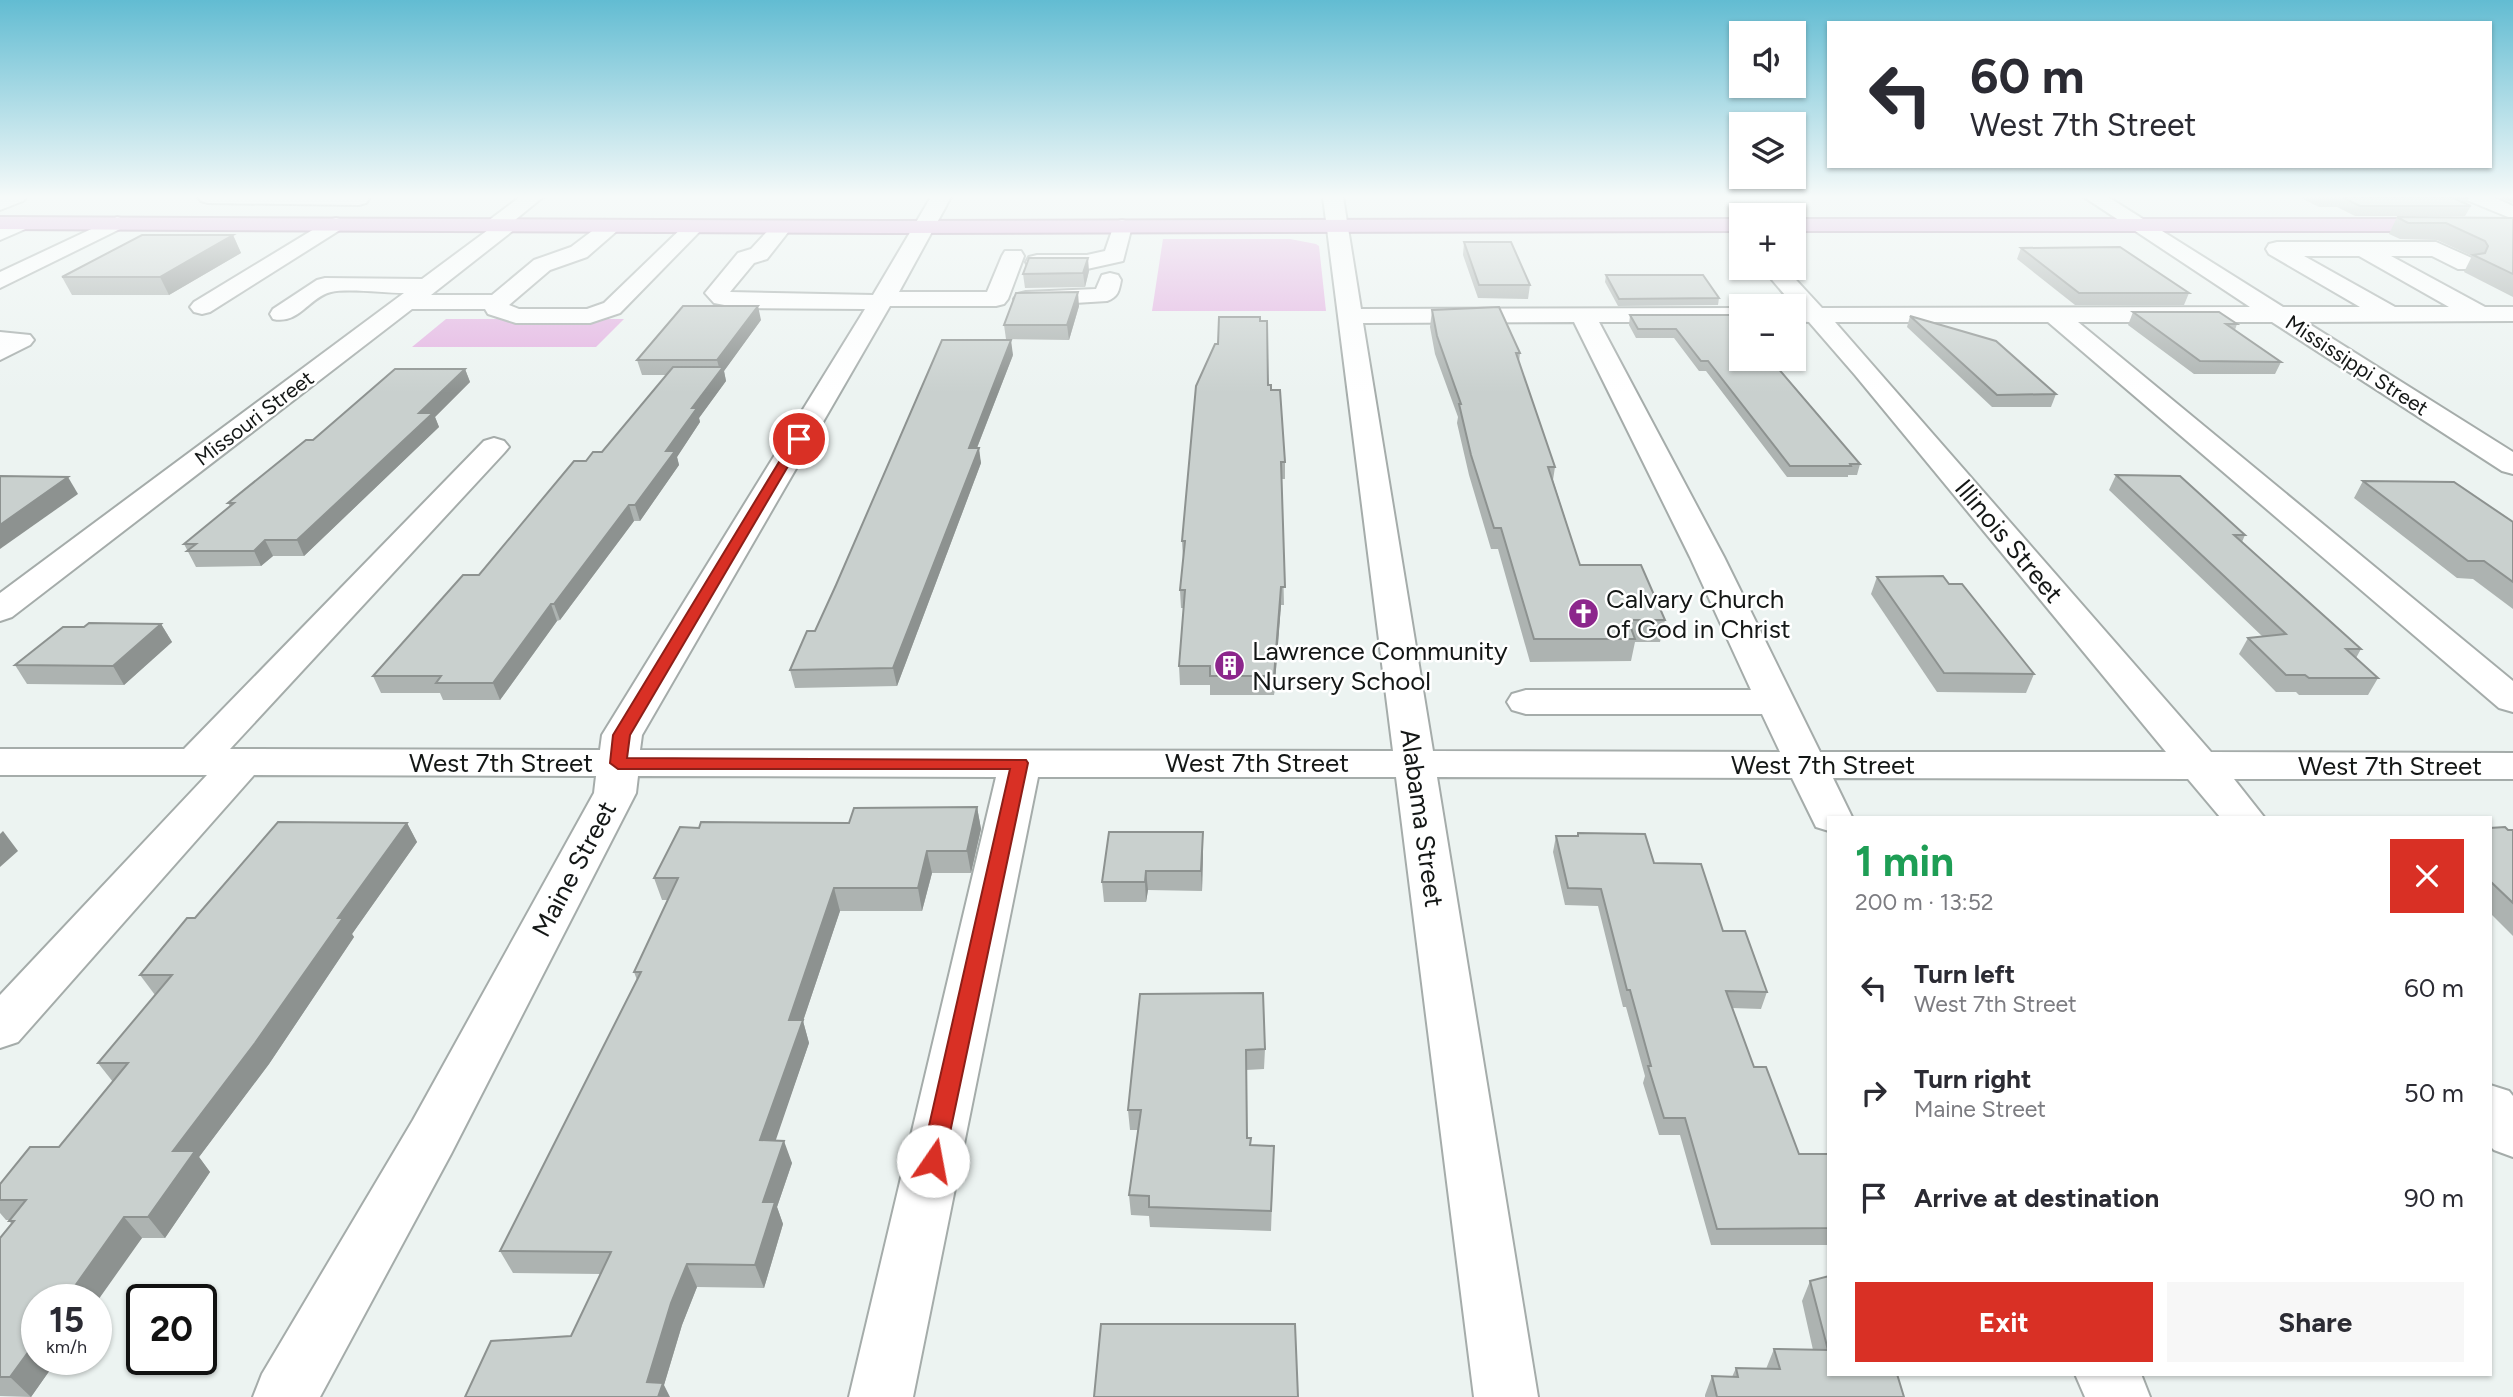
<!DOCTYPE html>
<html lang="en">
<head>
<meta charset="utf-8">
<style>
  body { margin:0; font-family:Figtree,sans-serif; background:#f7f7f7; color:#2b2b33; height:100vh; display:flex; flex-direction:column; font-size:26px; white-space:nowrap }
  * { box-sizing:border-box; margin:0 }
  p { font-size:23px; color:#7c7c81 }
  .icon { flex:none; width:38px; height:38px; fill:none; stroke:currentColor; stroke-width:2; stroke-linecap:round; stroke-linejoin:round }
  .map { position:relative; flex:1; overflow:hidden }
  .panel { position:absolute; left:1827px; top:816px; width:665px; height:560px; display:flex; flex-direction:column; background:#fff; border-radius:0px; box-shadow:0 2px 5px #0004 }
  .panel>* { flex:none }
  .top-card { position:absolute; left:1827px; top:21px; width:665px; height:147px; border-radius:0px; box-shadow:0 2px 5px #0004; background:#fff; color:#2b2b33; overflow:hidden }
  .controls { position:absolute; left:1729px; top:21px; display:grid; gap:14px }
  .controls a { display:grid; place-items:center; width:77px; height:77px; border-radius:0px; background:#fff; box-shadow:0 2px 5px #0004; font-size:35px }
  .speed { position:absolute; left:21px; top:1284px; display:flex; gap:14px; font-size:35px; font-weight:700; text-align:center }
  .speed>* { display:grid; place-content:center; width:91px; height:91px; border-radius:50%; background:#fff; box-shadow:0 2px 5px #0004; line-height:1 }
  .speed small { font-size:18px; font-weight:400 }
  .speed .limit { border:4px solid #111; border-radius:10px; background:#fff; color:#111 }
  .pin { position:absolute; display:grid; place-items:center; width:60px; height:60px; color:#fff; margin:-30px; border:4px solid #fff; border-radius:50%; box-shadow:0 2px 7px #0007 }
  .me { position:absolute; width:77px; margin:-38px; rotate:12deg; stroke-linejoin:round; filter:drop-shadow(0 0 5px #0008) }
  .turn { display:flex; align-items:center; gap:24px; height:147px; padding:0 28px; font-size:32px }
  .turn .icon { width:91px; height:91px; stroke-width:2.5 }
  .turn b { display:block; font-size:49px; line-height:60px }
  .round { display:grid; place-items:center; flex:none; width:74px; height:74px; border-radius:0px; background:#f7f7f7 }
  .overview { display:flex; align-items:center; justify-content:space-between; height:119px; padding:0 28px }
  h1 { font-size:42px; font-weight:700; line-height:52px; color:#1e9e55 }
  .action { display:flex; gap:14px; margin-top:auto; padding:14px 28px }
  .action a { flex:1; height:80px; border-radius:0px; background:#d93025; color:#fff; font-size:28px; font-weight:700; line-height:80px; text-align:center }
  .action a+a { background:#f7f7f7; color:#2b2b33 }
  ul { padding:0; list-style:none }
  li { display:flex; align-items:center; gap:21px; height:105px; padding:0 28px }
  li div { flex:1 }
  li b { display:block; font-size:26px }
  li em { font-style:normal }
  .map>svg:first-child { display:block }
  .green { fill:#e4b3e2 }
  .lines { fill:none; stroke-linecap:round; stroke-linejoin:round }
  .minor-casing { stroke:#a5acaa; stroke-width:4 }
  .highway-casing { stroke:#987597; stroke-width:4 }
  .minor { fill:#fff; fill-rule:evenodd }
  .highway { fill:#dfa7dd; fill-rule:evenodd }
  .wall { fill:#adb3b1 }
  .shaded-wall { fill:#8d9290 }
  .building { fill:#c9d0ce; stroke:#8d9290; stroke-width:2 }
  .route { fill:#d93025; stroke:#8d1f18; stroke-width:2 }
  .labels { text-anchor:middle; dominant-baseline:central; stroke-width:5; stroke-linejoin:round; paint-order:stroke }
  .far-street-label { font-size:21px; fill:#141716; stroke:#fff }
  .street-label { font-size:26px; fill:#141716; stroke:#fff }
  .poi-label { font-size:26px; fill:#141716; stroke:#fff; text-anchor:start }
</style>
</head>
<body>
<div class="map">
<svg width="2513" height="1397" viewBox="0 0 2513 1397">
  <rect width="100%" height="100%" fill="#ecf3f1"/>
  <g class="green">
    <polygon points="1163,239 1290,239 1316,244 1319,246 1326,311 1152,311"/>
    <polygon points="446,319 624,319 596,347 412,347"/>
  </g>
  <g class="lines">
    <defs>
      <g id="minor">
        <polygon points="0,197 26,197 23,201 0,210"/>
        <polygon points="198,197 368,197 369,199 366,203 359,205 208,203 201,201"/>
        <path d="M 520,197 L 543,197 L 515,220 L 518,225 L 515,229 L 431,295 L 492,295 L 534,260 L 571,247 L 604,222 L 618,222 L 621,226 L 618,230 L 587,257 L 550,270 L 509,305 L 519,309 L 587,309 L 604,303 L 688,222 L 702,222 L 705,226 L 620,313 L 590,323 L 516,323 L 488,314 L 485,309 L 412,309 L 12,617 L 0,621 L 0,593 L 404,293 C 385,293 348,288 331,292 C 309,297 299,325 273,319 L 270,314 L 273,309 L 317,280 L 325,278 L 422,279 L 488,230 L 485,225 L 488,221 Z"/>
        <path d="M 931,197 L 951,197 L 899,292 L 987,292 L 1002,256 L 1005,251 L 1021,251 L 1024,256 L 1008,299 L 1004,304 L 996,306 L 890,306 L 642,735 L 640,750 L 1393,751 L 1323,197 L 1343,197 L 1361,309 L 1741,308 L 1741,322 L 1599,322 L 1724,557 L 1820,752 L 2166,752 L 1855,375 L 1809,322 L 1794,321 L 1794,309 L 1796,308 L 1762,268 L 1785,268 L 1822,308 L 2250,307 L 2084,197 L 2108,197 L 2283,307 L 2360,307 L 2269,254 L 2266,249 L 2269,244 L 2277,242 L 2436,242 L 2474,259 L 2477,264 L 2474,269 L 2458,269 L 2432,256 L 2391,256 L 2485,307 L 2513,307 L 2513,321 L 2306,322 L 2513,452 L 2513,474 L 2502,471 L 2272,322 L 2078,322 L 2513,681 L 2513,712 L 2499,708 L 2048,322 L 1835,322 L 2211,752 L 2513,753 L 2513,779 L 2234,779 L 2264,817 L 2220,817 L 2188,779 L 1833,778 L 1852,817 L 1829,817 L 1829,831 L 1816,827 L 1792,778 L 1437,777 L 1538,1397 L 1474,1397 L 1396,777 L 1038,777 L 913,1397 L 849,1397 L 996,777 L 638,776 L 636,793 L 451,1154 L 320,1397 L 253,1397 L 262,1374 L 413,1120 L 594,793 L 596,776 L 254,775 L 18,1042 L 0,1048 L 0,995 L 207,775 L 0,775 L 0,749 L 184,749 L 484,441 L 494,438 L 504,441 L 509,447 L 504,453 L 230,749 L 600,750 L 602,735 L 865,309 L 740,308 L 714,303 L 705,293 L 738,253 L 751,249 L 775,223 L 789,223 L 793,227 L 789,231 L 767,259 L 754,263 L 730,292 L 873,295 ZM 2304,256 L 2359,256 L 2449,307 L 2395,307 ZM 1574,322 L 1690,557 L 1751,690 L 1526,690 L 1512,694 L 1507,702 L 1512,710 L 1526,714 L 1762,714 L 1780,752 L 1433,751 L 1363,323 Z"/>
        <polygon points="2466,197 2493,197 2513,206 2513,219 2469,201"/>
        <polygon points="23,217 30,219 33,223 30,227 0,240 0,226"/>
        <polygon points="117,217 124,219 127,223 124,227 0,288 0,272"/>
        <polygon points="336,218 343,220 346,224 343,228 210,312 202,314 194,312 190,307 194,302 329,220"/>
        <polygon points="1122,220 1129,222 1132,226 1123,261 1087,269 1037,269 1029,267 1026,262 1029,257 1037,255 1087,255 1105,251 1115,222"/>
        <path d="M 1110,273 L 1118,275 L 1121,280 C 1119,291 1118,297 1107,301 L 1026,306 L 1018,304 L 1014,299 L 1018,294 L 1026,292 L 1096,289 L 1102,275 Z"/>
        <polygon points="0,332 30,335 34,340 30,345 0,360"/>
        <polygon points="2490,1085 2509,1091 2513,1096 2513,1157 2494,1150 2490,1146"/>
        <polygon points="2075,1374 2141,1374 2150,1397 2085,1397"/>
      </g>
      <g id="highway">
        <polygon points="0,217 886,221 1741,219 1741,231 886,233 0,229"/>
        <rect x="1794" y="219" width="719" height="12"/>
      </g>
    </defs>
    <use href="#minor" class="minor-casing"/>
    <use href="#highway" class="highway-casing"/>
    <use href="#minor" class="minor"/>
    <use href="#highway" class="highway"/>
  </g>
  <g class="wall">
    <polygon points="2299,197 2470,197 2466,203 2471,206 2465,216 2355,216 2337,207 2319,207"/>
    <polygon points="2499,197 2513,197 2513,203"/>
    <polygon points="2397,217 2513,218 2513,297 2464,272 2472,256 2437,240 2400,239 2389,234"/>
    <polygon points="233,235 241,253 169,295 72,295 62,277"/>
    <polygon points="1464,242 1530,285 1528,299 1478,298 1463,255"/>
    <polygon points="2021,248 2189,293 2184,305 2075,305 2017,259"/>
    <polygon points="1089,271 1085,287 1025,288 1023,274"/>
    <polygon points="1606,275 1719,298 1718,305 1618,306 1605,282"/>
    <polygon points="1079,306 1069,340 1006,339 1004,325"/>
    <polygon points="1432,310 1520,353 1519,362 1555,467 1553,480 1580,565 1665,620 1660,642 1635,642 1631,661 1530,662 1498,549 1491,549 1469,475 1457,423 1458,417 1435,354 1430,327"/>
    <polygon points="2133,312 2237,324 2235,330 2281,362 2275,374 2194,374 2128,325"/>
    <polygon points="1630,315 1734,315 1860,464 1857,475 1848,475 1848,477 1787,477 1706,371 1699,371 1674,338 1636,338 1629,325"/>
    <polygon points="1910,316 2056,394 2051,407 1992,407 1907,327"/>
    <polygon points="761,320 724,371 726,381 699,418 700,422 677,457 679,465 640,521 634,521 560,620 557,621 500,700 443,700 440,693 381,693 373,676 479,575 586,461 602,452 667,375 642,375 637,360"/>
    <polygon points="1013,355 977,448 981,463 897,686 795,688 790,670 815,631"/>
    <polygon points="465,369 470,382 435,417 439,427 304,556 273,556 261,566 196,567 184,544 230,506 228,503 313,440"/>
    <polygon points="1271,390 1285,462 1285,479 1281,479 1284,605 1281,605 1274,695 1210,695 1210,685 1180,685 1179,666 1184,608 1181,608 1180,590 1183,559 1182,541"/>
    <polygon points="2116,475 2245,535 2242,542 2361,649 2356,658 2378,678 2368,695 2299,695 2296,692 2276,692 2239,654 2248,638 2262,636 2109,490"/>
    <polygon points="2363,481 2513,522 2513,609 2473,579 2457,578 2354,498"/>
    <polygon points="1877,577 1949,584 2034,674 2026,693 1937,692 1871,594"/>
    <polygon points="161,624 172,642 124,685 27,684 15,665 84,627"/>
    <polygon points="977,807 981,829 971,873 932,873 922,911 840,911 803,1021 809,1043 775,1140 792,1163 777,1207 783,1224 764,1288 697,1287 682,1325 664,1385 571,1336 600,1274 513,1273 500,1251 637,980 634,972 668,900 662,900 654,878 699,828 849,823"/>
    <polygon points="407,823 417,842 352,934 354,937 269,1064 199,1157 210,1172 165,1238 142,1238 37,1360 57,1360 31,1397 0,1396 0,1238 12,1224 9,1221 10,1220 6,1220 0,1213 0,1184 59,1147 113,1082 98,1063 155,995 140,975 195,918"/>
    <polygon points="2490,828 2513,830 2513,936 2490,913"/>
    <polygon points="1578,833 1654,863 1723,931 1767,992 1761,1009 1732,1008 1754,1067 1799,1154 1829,1154 1829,1245 1711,1245 1680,1135 1659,1135 1643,1083 1645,1076 1626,1007 1623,1007 1598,906 1565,905 1553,852 1556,836 1577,836"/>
    <polygon points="1203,852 1202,891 1148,890 1146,902 1104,902 1102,882"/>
    <polygon points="1140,994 1265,1049 1264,1069 1246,1070 1247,1138 1251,1145 1274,1146 1271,1231 1150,1227 1149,1216 1131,1215 1129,1195 1138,1130 1130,1130 1128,1110"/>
    <polygon points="1829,1276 1829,1374 1904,1397 1705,1397 1705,1395 1712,1376 1732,1377 1736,1368 1766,1369 1774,1349 1813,1350 1802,1301 1810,1281"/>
  </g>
  <g class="shaded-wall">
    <polygon points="233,235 241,253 169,295 160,277"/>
    <polygon points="1088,258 1089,271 1085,287 1083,273"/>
    <polygon points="1078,292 1079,306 1069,340 1067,325"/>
    <polygon points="758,306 761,320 724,371 726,381 699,418 700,422 677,457 679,465 640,521 635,505 692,408 720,371 717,360"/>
    <polygon points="1011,340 1013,355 971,463 969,448"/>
    <polygon points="465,369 470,382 435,417 439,427 304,556 297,540 419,413"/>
    <polygon points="979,448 981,463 897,686 893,668"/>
    <polygon points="68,477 78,494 0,549 0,525"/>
    <polygon points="629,505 634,521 560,620 554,604"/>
    <polygon points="265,540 273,556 261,566 254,551"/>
    <polygon points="1281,587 1281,605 1274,695 1274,676"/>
    <polygon points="551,604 557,621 500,700 493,683"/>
    <polygon points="161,624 172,642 124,685 113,666"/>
    <polygon points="977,807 981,829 971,873 967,851"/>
    <polygon points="407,823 417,842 352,934 354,937 269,1064 199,1157 210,1172 165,1238 148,1217 173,1151 338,918"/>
    <polygon points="3,831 18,851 0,867 0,834"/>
    <polygon points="1203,832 1203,852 1202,891 1201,871"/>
    <polygon points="927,851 932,873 922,911 918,888"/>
    <polygon points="1146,871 1148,890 1146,902 1145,882"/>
    <polygon points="834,888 840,911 803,1021 809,1043 768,1163 760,1140 789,1020"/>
    <polygon points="784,1141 792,1163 777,1207 783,1224 764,1288 755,1265 763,1202"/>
    <polygon points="124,1217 142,1238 96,1303 96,1300 65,1300"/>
    <polygon points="687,1264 697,1287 682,1325 664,1385 670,1397 655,1397 647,1382 671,1303"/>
    <polygon points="37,1340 37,1360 57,1360 31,1397 10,1377"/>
  </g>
  <g class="building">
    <polygon points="2342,197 2467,197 2469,198 2453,198 2471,206 2360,206"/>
    <polygon points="2397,217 2513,218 2513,274 2473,255 2485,253 2488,246 2485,241 2446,223 2408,223"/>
    <polygon points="142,235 233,235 160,277 62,277"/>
    <polygon points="1464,242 1511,242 1530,285 1479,285"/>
    <polygon points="2120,247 2189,293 2079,293 2021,248"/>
    <polygon points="1029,258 1088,258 1083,273 1023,274"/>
    <polygon points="1606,275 1703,275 1719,298 1619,299"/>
    <polygon points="1078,292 1067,325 1004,325 1016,293"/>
    <polygon points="683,306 758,306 717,360 637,360"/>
    <polygon points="1499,307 1520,353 1516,353 1517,356 1555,467 1548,467 1580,565 1641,565 1665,620 1628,620 1635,639 1534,639 1501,528 1494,528 1471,455 1459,404 1461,404 1437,336 1432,310"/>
    <polygon points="2133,312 2219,312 2237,324 2226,324 2281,362 2200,361"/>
    <polygon points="1630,315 1734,315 1741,324 1741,359 1770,359 1860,464 1850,464 1851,466 1790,466 1708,361 1701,361 1676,329 1638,329"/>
    <polygon points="1910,316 1996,341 2056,394 1997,395"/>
    <polygon points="1219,317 1260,317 1260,321 1267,321 1268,385 1271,385 1271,390 1280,390 1285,462 1281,462 1285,587 1281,587 1274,676 1210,676 1210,666 1179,666 1185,590 1180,590 1185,541 1182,541 1196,386 1215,344 1218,344"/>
    <polygon points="942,340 1011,340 969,448 979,448 893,668 790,670 807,631 815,631 836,585"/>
    <polygon points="673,367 723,367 692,408 697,408 666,451 675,451 635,505 629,505 554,604 551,604 493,683 436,683 441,676 373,676 463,575 479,575 574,461 586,461 593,452 602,452"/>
    <polygon points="395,369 465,369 419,413 433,413 297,540 265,540 254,551 187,551 196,544 184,544 234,503 228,503 306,440 313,440"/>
    <polygon points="2116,475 2180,476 2245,535 2234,535 2361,649 2346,649 2378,678 2309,678 2305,675 2286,675 2248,638 2286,634"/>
    <polygon points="0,476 68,477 0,525"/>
    <polygon points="2363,481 2454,482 2513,522 2513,582 2484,561 2468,561"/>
    <polygon points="1943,576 1949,584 1962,584 2034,674 1944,673 1877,577"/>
    <polygon points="89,623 161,624 113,666 15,665 63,627 84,627"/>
    <polygon points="977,807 967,851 927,851 918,888 834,888 789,1020 803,1020 760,1140 784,1141 763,1202 775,1202 755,1265 687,1264 671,1303 647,1382 663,1383 658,1397 465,1397 491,1341 571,1336 611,1252 500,1251 641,972 634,972 678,878 654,878 680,827 699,828 701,822 849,823 854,808"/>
    <polygon points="278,822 407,823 338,918 343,918 255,1043 173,1151 195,1151 148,1217 124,1217 65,1300 37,1300 37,1340 10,1377 0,1377 0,1238 14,1221 9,1221 26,1200 0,1200 0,1184 30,1147 59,1147 128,1063 98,1063 172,975 140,975 187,918 195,918"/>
    <polygon points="2505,827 2508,830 2513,830 2513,903 2490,881 2490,828"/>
    <polygon points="1109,832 1203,832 1201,871 1146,871 1145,882 1102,882"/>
    <polygon points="1578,833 1645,834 1654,863 1701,864 1723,931 1745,931 1767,992 1726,991 1754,1067 1766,1067 1799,1154 1829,1154 1829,1228 1717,1229 1685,1118 1664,1118 1648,1066 1651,1066 1630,990 1627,990 1601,889 1568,888 1556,836 1578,836"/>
    <polygon points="1263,993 1265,1049 1246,1050 1247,1138 1251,1138 1250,1145 1274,1146 1271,1211 1149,1207 1149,1196 1129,1195 1141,1110 1128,1110 1140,994"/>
    <polygon points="1829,1276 1829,1374 1897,1374 1904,1397 1717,1397 1712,1376 1738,1377 1736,1368 1780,1369 1774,1349 1828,1350 1810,1281"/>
    <polygon points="1101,1324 1295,1324 1298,1397 1094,1397"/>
  </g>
  <linearGradient id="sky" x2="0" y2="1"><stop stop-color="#62bcd2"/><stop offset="0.5" stop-color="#f6faf9"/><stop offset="1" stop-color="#f6faf9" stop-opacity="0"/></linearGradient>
  <rect width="2513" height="393" fill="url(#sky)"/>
  <polygon class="route" points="799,435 804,439 630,735 627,758 1026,760 1028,763 944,1161 941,1168 933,1171 925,1168 921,1161 1010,769 618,769 610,763 613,735 793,439"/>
  <defs>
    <symbol id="church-disc" viewBox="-11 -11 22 22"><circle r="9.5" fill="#8c268c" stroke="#fff"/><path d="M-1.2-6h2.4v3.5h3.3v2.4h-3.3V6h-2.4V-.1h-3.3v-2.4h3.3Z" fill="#fff"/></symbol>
    <symbol id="building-disc" viewBox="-11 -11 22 22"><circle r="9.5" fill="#8c268c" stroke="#fff"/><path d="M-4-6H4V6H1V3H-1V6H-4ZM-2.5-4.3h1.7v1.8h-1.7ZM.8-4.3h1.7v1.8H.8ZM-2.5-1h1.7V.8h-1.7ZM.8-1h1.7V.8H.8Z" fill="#fff"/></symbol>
  </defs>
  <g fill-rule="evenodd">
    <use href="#church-disc" x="1566" y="596" width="35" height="35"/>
    <use href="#building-disc" x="1212" y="648" width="35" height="35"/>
  </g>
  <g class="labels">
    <g class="far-street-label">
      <text transform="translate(2357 365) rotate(33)">Mississippi Street</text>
      <text transform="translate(254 418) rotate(-37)">Missouri Street</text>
    </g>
    <g class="street-label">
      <text transform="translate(2009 541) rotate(50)">Illinois Street</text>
      <text x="501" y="763">West 7th Street</text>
      <text x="1257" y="763">West 7th Street</text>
      <text x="1823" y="765">West 7th Street</text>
      <text x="2390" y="766">West 7th Street</text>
      <text transform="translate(1422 818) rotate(82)">Alabama Street</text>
      <text transform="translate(574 869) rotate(-62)">Maine Street</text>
    </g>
    <g class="poi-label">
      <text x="1606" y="599">Calvary Church<tspan x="1606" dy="30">of God in Christ</tspan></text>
      <text x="1252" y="651">Lawrence Community<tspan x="1252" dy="30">Nursery School</tspan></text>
    </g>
  </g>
</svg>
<div class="controls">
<a><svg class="icon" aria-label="sound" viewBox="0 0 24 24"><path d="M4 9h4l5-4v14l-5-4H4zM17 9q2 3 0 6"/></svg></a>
<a><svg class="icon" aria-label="layers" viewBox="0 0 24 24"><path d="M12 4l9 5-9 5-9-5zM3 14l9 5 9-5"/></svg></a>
<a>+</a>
<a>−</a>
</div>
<div class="speed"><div>15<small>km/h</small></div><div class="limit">20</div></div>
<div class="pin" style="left:799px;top:439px;background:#d93025"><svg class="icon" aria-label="arrive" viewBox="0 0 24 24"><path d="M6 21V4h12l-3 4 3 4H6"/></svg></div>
<svg class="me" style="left:933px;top:1161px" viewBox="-20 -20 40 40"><circle r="19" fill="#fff"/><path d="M0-13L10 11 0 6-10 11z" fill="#d93025"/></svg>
<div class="top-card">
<div class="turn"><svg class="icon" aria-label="left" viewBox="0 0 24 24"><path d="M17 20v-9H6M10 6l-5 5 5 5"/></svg><div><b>60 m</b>West 7th Street</div></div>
</div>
<section class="panel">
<div class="overview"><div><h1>1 min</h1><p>200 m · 13:52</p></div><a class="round" style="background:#d93025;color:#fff"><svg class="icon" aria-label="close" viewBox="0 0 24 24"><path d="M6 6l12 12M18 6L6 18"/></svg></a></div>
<ul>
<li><svg class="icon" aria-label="left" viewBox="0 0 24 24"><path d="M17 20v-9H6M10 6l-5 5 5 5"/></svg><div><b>Turn left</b><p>West 7th Street</p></div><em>60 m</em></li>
<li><svg class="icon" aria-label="right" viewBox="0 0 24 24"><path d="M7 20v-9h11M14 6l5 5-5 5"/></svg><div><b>Turn right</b><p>Maine Street</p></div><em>50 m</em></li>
<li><svg class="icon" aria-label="arrive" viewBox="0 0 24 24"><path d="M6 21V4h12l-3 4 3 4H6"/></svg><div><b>Arrive at destination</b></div><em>90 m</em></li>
</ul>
<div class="action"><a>Exit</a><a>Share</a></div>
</section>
</div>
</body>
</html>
